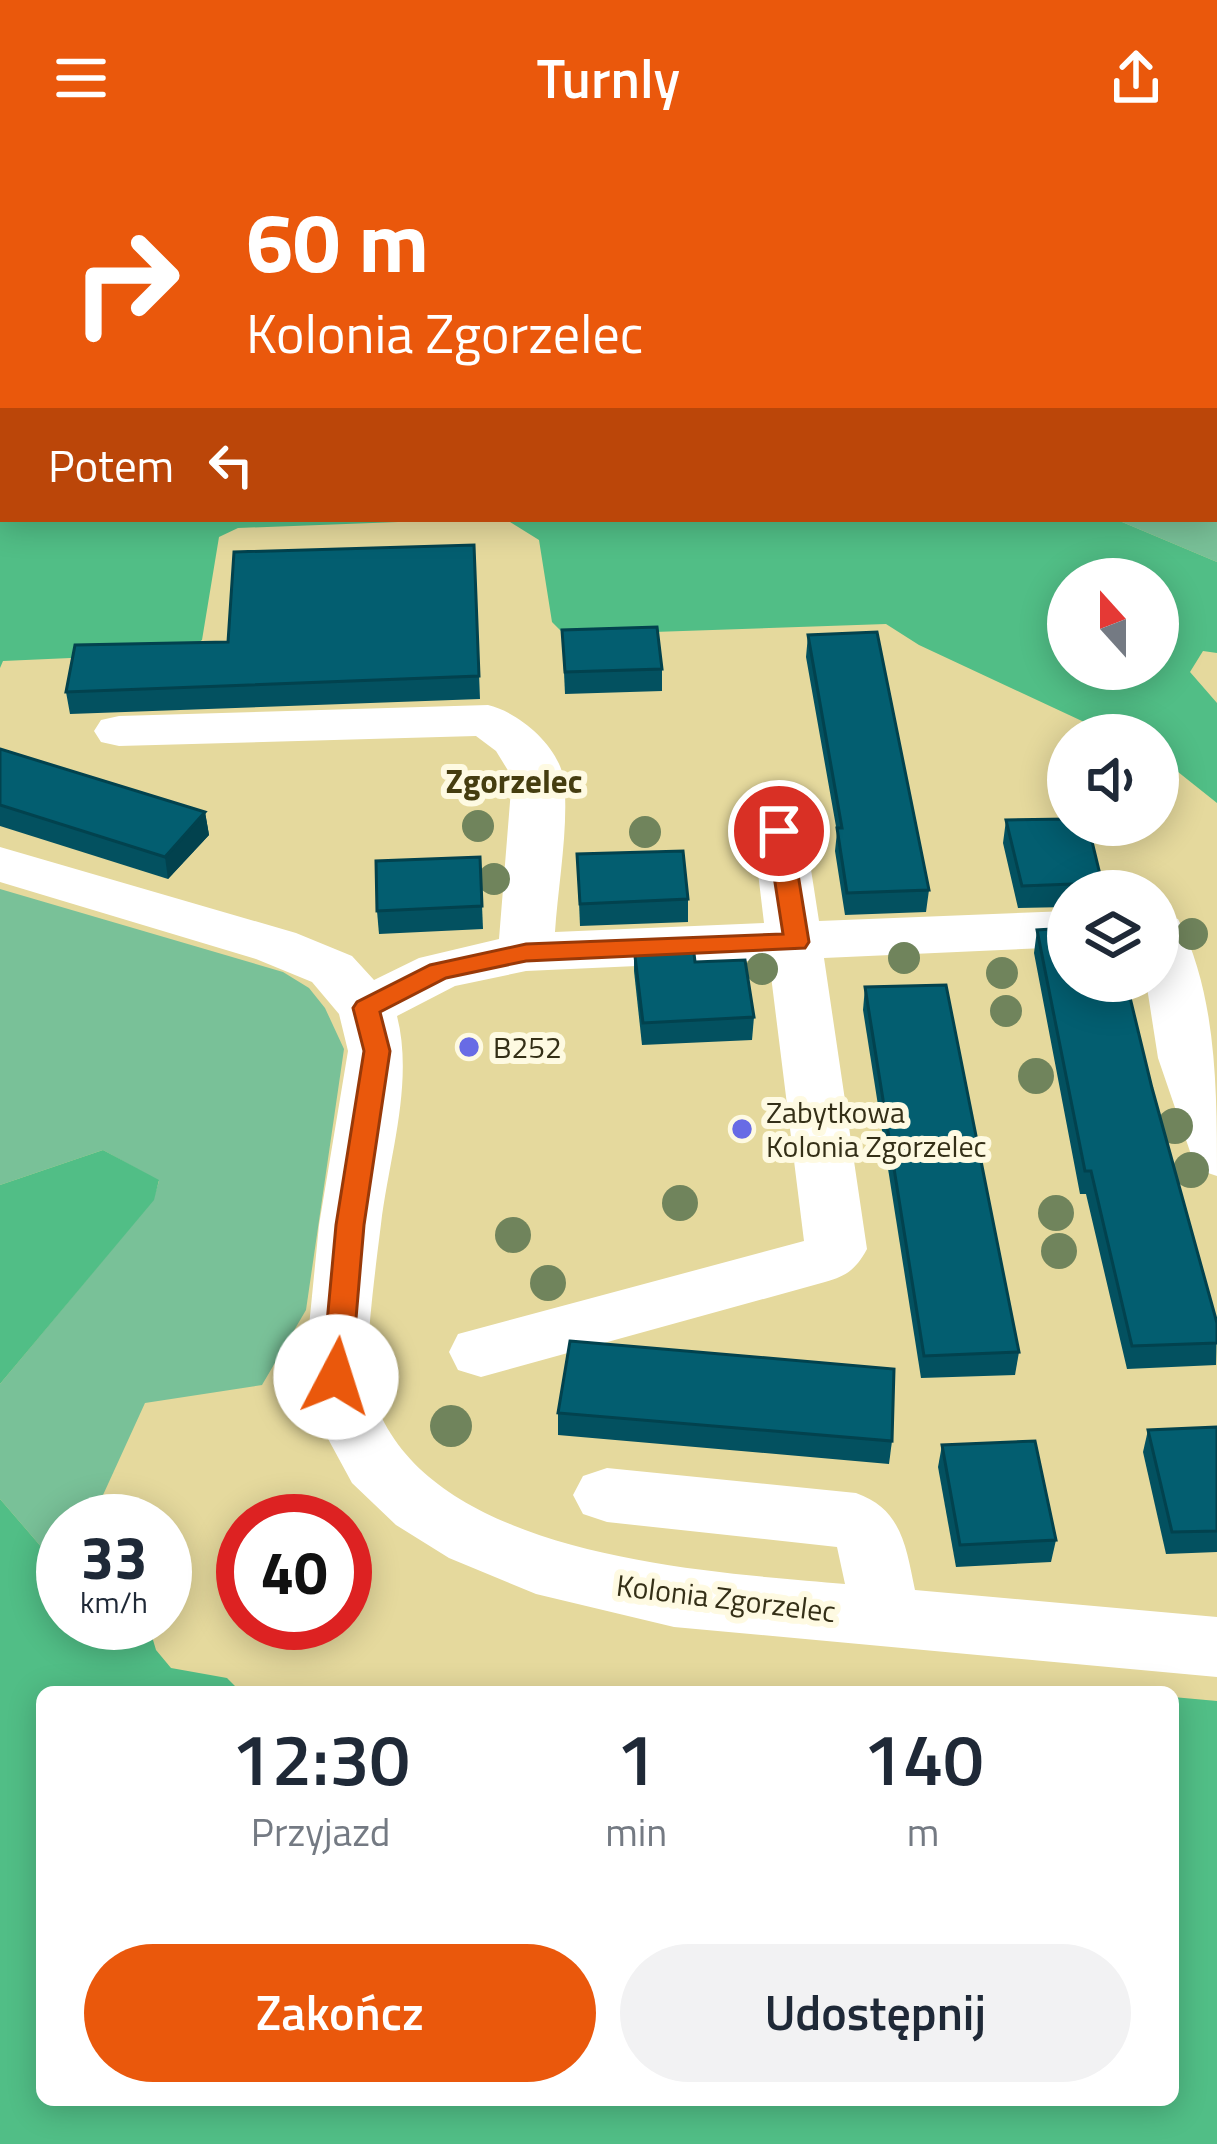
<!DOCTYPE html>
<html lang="pl">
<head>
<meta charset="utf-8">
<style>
  body { margin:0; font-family:"Titillium Web",sans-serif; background:#f2f2f3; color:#1f2937; height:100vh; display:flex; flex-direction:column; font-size:45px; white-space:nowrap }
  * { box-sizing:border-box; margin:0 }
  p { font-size:39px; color:#747a83 }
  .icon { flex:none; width:66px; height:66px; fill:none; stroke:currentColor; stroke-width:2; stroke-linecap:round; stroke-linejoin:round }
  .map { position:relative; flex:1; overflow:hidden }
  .side { position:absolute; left:36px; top:1530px; width:1143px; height:420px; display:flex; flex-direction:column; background:#fff; border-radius:18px; box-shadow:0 6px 30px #0003 }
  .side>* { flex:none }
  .banner { position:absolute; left:0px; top:0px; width:1218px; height:366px; box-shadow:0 6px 30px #0003; background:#ea580c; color:#fff; overflow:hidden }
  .needle { width:78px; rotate:339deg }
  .fabs { position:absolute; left:1047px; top:402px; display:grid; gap:24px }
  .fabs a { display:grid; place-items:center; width:132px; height:132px; border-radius:50%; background:#fff; box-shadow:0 6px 30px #0003; font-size:60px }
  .speed { position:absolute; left:36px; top:1338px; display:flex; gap:24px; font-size:60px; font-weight:700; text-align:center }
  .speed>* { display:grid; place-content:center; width:156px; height:156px; border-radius:50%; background:#fff; box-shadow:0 6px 30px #0003; line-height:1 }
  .speed small { font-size:30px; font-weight:400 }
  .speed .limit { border:18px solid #d22; background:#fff; color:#111 }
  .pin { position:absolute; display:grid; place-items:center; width:102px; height:102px; color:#fff; margin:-51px; border:6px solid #fff; border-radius:50%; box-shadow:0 3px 12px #0007 }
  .me { position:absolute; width:132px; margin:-66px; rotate:5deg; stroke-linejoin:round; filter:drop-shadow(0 0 9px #0008) }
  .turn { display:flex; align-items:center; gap:42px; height:252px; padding:0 48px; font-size:54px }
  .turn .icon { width:156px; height:156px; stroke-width:2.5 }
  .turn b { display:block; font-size:84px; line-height:102px }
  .then { display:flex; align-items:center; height:114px; padding:0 48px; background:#0003; gap:24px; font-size:45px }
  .eta { display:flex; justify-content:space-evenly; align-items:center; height:204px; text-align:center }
  .eta b { font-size:72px; font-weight:600; line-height:84px }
  .button { display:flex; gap:24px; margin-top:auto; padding:24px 48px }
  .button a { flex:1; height:138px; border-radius:72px; background:#ea580c; color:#fff; font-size:48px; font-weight:600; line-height:138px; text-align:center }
  .button a+a { background:#f2f2f3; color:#1f2937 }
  header { display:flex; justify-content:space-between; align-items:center; height:156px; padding:0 48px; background:#ea580c; color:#fff; font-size:54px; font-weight:600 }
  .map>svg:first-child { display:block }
  .green { fill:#79c198 }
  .forest { fill:#51be86; fill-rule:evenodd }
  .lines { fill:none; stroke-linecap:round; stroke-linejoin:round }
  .river { fill:#a0a9f1; fill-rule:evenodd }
  .minor { fill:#fff; fill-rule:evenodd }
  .tree { fill:#70845c }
  .wall { fill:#035160 }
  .shaded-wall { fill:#02424e }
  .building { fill:#035e70; stroke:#02424e; stroke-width:3 }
  .route { fill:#ea580c; stroke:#983908; stroke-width:3 }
  .poi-dot { fill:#686be5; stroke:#fefae2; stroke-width:4.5 }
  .labels { text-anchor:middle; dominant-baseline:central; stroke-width:12; stroke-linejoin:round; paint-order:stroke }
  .poi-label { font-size:30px; fill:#342f17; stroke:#fefae2; text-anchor:start }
  .street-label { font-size:30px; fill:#342f17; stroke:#fefae2 }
  .neighbourhood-label { font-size:33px; font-weight:bold; fill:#453d0f; stroke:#fefae2 }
</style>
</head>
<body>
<header><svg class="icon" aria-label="menu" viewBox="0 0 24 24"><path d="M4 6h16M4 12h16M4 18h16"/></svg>Turnly<svg class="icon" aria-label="share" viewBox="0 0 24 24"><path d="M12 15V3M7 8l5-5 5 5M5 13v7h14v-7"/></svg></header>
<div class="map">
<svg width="1217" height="1988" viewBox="0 0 1217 1988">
  <rect width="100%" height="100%" fill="#e5d99d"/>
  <g class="green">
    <polygon points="1215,235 1217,236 1217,406 1115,363 1215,363"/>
    <polygon points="0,733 283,816 309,832 325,852 344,893 306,1154 262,1229 145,1247 98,1350 103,1365 63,1365 63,1416 0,1343 0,1228 153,1044 159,1025 103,994 0,1029"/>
  </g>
  <g class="forest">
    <polygon points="0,143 3,363 477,363 238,372 219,381 202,484 183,497 3,505 0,512"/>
    <path d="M 505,363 L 1115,363 L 1217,406 L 1217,497 L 1203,495 L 1190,516 L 1217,547 L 1217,647 L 1158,600 L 1158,579 L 1112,579 L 919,489 L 886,468 L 565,479 L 552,466 L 539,384 ZM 1068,423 L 1158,423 L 1158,513 L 1068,513 Z"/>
    <polygon points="103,994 159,1024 154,1044 0,1228 0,1029"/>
    <polygon points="0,1343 63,1416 63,1467 148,1467 156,1494 171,1512 227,1522 241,1536 42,1536 42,1944 1173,1944 1173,1541 1217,1545 1217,1988 0,1988"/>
  </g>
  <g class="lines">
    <g class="river">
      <polygon points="952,0 1022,0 949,3"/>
      <rect x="0" y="111" width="3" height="40"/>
    </g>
    <g class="minor">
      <path d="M 488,549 C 519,556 560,591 564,625 C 569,670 558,730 555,776 L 764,767 L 753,675 L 760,663 L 779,658 L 798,663 L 805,675 L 819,765 L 1068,755 L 1068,791 L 824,802 L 867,1093 C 856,1113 847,1120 825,1126 L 481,1221 L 458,1214 L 449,1196 L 458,1178 L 804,1085 L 769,804 L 526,815 L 455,830 L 397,860 C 414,927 389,1001 381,1068 C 377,1101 364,1197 369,1224 C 407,1402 703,1415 845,1428 L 837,1391 L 607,1366 L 583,1358 L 573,1339 L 583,1320 L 607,1312 L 856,1337 C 902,1353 906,1391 915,1434 L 1217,1461 L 1217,1521 L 674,1471 L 536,1438 L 449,1402 L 396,1369 L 352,1327 L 320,1268 L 304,1221 L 319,1069 L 348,895 L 339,858 L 312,826 L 256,803 L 0,726 L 0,691 L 296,777 L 352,800 L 374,824 L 419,802 L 499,783 L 512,621 L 496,595 L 476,580 L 119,590 L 101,586 L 94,575 L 101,564 L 119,560 Z"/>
      <path d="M 1158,758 L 1178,763 C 1217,838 1217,935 1217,1020 L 1196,1013 L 1158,902 L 1146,825 L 1158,825 Z"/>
    </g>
  </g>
  <g class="tree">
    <circle cx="478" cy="670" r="16"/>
    <circle cx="645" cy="676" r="16"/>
    <circle cx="494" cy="723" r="16"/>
    <circle cx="1192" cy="778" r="16"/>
    <circle cx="904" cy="802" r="16"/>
    <circle cx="762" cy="813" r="16"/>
    <circle cx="1002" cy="817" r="16"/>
    <circle cx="1006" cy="855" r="16"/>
    <circle cx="1036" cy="920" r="18"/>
    <circle cx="1175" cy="970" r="18"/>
    <circle cx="1191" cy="1014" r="18"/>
    <circle cx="680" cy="1047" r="18"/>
    <circle cx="1056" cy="1057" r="18"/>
    <circle cx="513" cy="1079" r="18"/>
    <circle cx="1059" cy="1095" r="18"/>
    <circle cx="548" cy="1127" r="18"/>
    <circle cx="451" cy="1270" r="21"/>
  </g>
  <g class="wall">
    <polygon points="474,389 480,543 70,558 66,536 228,486"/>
    <polygon points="562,474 662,513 662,535 565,538"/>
    <polygon points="808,479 929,734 926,756 845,759 835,695 837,676 806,501"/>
    <polygon points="0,593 205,656 209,679 168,723 0,670"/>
    <polygon points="1006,664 1104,735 1068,735 1068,751 1018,752 1003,687"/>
    <polygon points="577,698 688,743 688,766 580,770"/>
    <polygon points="480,701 483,773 379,778 377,755"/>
    <polygon points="1037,774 1152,932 1217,1167 1216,1209 1127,1213 1086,1038 1080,1038 1034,797"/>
    <polygon points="634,792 695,806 754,861 752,884 642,889 634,815"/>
    <polygon points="865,831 1019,1196 1015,1219 921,1222 863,854"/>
    <polygon points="558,1257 892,1285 889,1308 558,1279"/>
    <polygon points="1217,1271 1217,1396 1166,1398 1143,1296 1148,1274"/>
    <polygon points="942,1289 1056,1384 1051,1406 956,1411 938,1311"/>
  </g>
  <polygon class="shaded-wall" points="205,656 209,679 168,723 165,701"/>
  <g class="building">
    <polygon points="474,389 479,520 66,536 75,489 228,486 234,396"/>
    <polygon points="657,471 662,513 565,516 562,474"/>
    <polygon points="877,476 929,734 847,737 837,672 842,672 808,479"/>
    <polygon points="0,593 205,656 165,701 0,649"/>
    <polygon points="1068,663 1068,669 1088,669 1104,735 1076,735 1076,732 1072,728 1022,730 1006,664"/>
    <polygon points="683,695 688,743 580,748 577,698"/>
    <polygon points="480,701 482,750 377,755 376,705"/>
    <polygon points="1068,772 1068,825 1126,825 1152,932 1217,1167 1217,1187 1132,1190 1091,1015 1085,1015 1037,774"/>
    <polygon points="693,789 695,806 745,804 754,861 643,867 634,792"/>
    <polygon points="946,829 1019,1196 924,1200 865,831"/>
    <polygon points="570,1185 894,1213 892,1285 558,1257"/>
    <polygon points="1217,1271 1217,1375 1172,1376 1148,1274"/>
    <polygon points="1035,1285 1056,1384 960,1389 942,1289"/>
  </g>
  <polygon class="route" points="779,667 791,675 809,786 805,792 526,805 446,822 380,856 390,895 364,1069 351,1221 347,1229 326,1229 322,1221 336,1069 364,895 353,852 357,846 430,809 526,788 783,778 767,675"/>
  <g class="poi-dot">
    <circle cx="469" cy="891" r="12"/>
    <circle cx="742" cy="973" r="12"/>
  </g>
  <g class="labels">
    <g class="poi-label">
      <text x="493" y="891">B252</text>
      <text x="766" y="956">Zabytkowa<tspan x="766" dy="34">Kolonia Zgorzelec</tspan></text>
    </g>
    <g class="street-label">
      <text transform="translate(726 1442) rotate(7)">Kolonia Zgorzelec</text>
    </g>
    <g class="neighbourhood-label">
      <text x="514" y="625">Zgorzelec</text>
    </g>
  </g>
</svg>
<div class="fabs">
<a><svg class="needle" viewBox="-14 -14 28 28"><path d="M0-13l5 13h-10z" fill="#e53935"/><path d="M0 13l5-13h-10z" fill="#747a83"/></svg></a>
<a><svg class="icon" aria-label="sound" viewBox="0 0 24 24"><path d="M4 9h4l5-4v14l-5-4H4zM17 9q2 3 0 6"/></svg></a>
<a><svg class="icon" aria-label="layers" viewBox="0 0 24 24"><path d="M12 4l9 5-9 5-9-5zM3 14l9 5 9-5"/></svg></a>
</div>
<div class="speed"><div>33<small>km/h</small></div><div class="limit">40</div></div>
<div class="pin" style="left:779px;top:675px;background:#d93025"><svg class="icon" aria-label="arrive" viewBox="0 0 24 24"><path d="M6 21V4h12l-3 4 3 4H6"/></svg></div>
<svg class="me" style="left:336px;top:1221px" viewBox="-20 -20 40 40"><circle r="19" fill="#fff"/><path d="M0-13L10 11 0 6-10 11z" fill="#ea580c"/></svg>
<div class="banner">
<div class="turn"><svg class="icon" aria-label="right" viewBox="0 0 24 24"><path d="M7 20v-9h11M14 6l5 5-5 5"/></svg><div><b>60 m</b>Kolonia Zgorzelec</div></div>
<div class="then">Potem<svg class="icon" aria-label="left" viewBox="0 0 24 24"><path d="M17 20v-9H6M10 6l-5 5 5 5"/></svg></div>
</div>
<section class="side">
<div class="eta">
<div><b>12:30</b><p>Przyjazd</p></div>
<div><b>1</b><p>min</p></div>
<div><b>140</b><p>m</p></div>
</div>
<div class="button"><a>Zakończ</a><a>Udostępnij</a></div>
</section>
</div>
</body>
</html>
